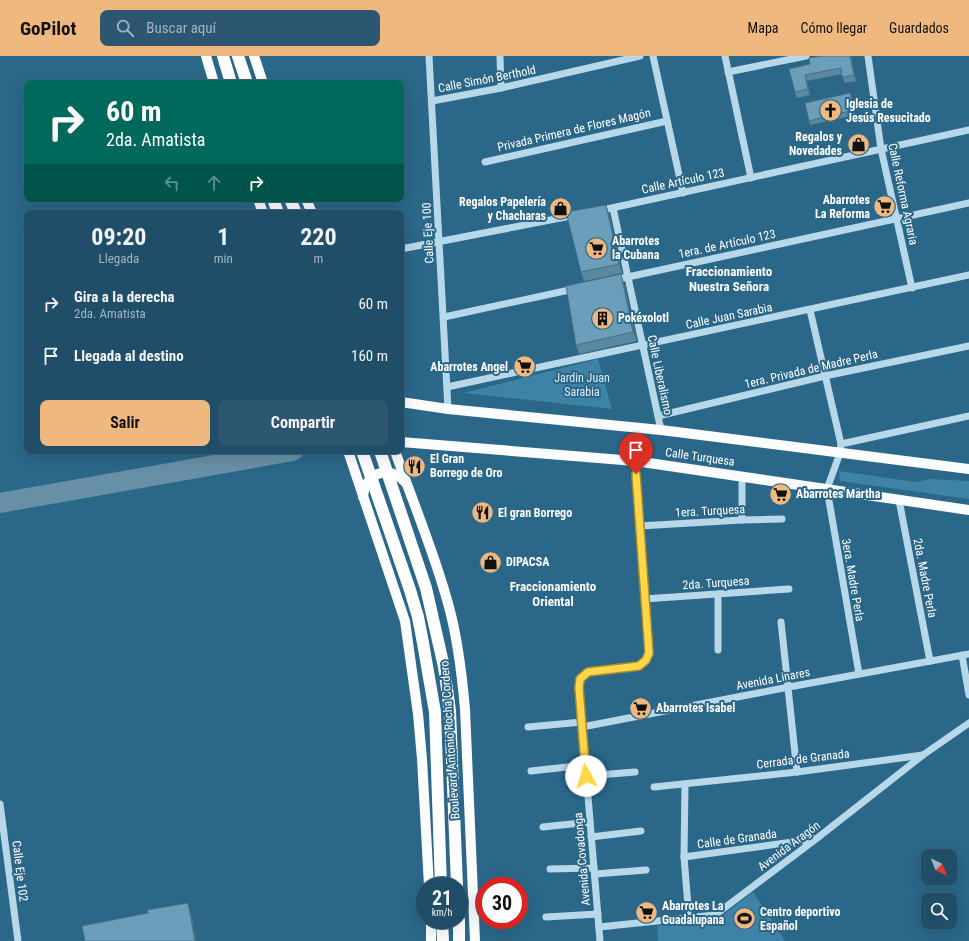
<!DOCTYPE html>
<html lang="es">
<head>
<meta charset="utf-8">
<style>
  body { margin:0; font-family:"Roboto Condensed",sans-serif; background:#2d5770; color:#f1f3f6; height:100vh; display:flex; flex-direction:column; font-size:15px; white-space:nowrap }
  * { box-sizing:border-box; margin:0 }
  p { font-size:13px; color:#a2b4c0 }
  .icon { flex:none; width:22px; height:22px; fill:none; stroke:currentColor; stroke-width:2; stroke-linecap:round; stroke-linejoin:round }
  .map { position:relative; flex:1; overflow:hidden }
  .side { position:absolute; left:24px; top:154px; width:380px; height:244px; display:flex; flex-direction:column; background:#204d67; border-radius:8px; box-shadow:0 4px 16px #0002,0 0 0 1px #3d647b }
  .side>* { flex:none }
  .hud { position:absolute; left:24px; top:24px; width:380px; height:122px; border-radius:8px; box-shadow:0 4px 16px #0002,0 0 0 1px #3d647b; background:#00695c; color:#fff; overflow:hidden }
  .needle { width:26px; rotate:137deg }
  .fabs { position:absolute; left:921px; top:793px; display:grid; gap:8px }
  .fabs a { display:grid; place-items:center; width:36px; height:36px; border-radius:8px; background:#204d67; box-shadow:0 4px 16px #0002,0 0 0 1px #3d647b; font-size:20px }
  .speed { position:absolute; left:416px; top:821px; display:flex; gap:8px; font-size:20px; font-weight:700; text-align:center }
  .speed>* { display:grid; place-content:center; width:52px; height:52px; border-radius:50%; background:#204d67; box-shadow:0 4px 16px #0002,0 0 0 1px #3d647b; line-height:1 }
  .speed small { font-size:10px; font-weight:400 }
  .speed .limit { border:6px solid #d22; background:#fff; color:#111 }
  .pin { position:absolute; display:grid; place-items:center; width:34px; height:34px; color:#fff; margin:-41px -17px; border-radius:50% 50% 50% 0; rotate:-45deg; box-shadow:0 0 4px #0007 }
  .pin .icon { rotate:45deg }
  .me { position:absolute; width:44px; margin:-22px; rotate:354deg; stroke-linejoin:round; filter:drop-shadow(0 0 3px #0008) }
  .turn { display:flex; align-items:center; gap:14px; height:84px; padding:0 16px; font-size:18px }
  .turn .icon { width:52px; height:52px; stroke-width:2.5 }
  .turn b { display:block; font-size:28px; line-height:34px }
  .lanes { display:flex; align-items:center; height:38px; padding:0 16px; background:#0003; justify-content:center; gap:20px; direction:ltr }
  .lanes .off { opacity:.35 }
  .eta { display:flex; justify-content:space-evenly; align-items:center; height:68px; text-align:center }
  .eta b { font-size:24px; font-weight:700; line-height:28px }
  .cta { display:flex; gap:8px; margin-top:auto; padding:8px 16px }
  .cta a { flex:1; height:46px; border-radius:8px; background:#efb87f; color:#111; font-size:16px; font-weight:700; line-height:46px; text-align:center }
  .cta a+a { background:#2d5770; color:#f1f3f6 }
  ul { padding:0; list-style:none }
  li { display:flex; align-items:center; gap:12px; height:52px; padding:0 16px }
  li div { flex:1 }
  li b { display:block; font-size:15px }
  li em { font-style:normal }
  header { display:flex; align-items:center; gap:24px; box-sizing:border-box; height:56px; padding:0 20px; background:#efb87f; color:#111 }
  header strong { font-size:19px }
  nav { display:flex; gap:22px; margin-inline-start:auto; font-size:14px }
  .search { width:280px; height:36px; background:#2d5770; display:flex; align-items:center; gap:10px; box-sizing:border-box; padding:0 14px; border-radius:8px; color:#a2b4c0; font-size:15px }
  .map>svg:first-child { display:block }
  .green { fill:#3e82a6 }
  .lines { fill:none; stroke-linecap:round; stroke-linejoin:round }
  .river { stroke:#678fa5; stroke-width:20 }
  .minor { stroke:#b7d8e9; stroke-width:7 }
  .major { stroke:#fafcfe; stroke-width:10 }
  .highway { stroke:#fff; stroke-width:12 }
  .highway-bridge { stroke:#fff; stroke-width:12 }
  .wall { fill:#5b88a1 }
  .shaded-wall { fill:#4a6f83 }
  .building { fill:#6a9ebb; stroke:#4a6f83 }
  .route-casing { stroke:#a68a30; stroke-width:10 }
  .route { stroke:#ffd54a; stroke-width:7 }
  .labels { text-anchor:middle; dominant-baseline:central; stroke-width:4; stroke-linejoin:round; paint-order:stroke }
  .street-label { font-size:12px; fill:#fff; stroke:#2a6789 }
  .poi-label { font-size:12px; font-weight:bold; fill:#fff; stroke:#2a6789; text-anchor:start }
  .park-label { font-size:12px; fill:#dbedf7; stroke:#2a6789 }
  .neighbourhood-label { font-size:13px; font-weight:bold; fill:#fff; stroke:#2a6789 }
</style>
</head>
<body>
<header>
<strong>GoPilot</strong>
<div class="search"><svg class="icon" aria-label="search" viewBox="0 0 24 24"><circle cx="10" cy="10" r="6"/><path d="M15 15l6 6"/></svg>Buscar aquí</div>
<nav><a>Mapa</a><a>Cómo llegar</a><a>Guardados</a></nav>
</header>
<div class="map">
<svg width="969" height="885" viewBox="0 0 969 885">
  <rect width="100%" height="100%" fill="#2a6789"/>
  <g class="green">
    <polygon points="598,303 612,353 464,337"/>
    <polygon points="839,415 916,426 931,423 969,425 969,443 840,425"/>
    <polygon points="753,836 785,885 658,885 657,870 718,863"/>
  </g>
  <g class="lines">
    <polyline class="river" points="0,447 293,395"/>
    <g class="minor">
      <polyline points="429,0 448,353"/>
      <polyline points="500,0 501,32"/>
      <polyline points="653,0 683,137"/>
      <polyline points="725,0 751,122"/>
      <polyline points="868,0 881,93 912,232"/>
      <polyline points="728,16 806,0"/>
      <polyline points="432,45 501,32 640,0"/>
      <polyline points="485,106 667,65"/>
      <polyline points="613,152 661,374"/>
      <polyline points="598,155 969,74"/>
      <polyline points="401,193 576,159"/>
      <polyline points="614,224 969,147"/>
      <polyline points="810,254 841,388 840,397 827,433 859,618"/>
      <polyline points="444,261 574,233"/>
      <polyline points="447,331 969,219"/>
      <polyline points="658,360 825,320 969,290"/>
      <polyline points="841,388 969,360"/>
      <polyline points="742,420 742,464"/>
      <polyline points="899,444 930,605"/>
      <polyline points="639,470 742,464 782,463"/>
      <polyline points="718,538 718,594"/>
      <polyline points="644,543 789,533"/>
      <polyline points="781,566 797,716"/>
      <polyline points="962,599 969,639"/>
      <polyline points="528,671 582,666"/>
      <polyline points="582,671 789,631 969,598"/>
      <polyline points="531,715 585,709"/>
      <polyline points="586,720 635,716"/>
      <polyline points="685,728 684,801 689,862"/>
      <polyline points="654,731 797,716 923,699"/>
      <polyline points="0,748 18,885"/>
      <polyline points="543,771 590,766"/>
      <polyline points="591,781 641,775"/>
      <polyline points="684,801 814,783"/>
      <polyline points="550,813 594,812"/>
      <polyline points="595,818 646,814"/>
      <polyline points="546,861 598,858"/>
      <polyline points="599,871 715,859 816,783 923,699 969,667"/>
      <polyline points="600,885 579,632 580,623 587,616 639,610 646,604 649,597 635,405"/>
    </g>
    <g class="major">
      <polyline points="206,0 214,27"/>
      <polyline points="254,0 263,27"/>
      <polyline points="258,143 263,157"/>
      <polyline points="306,143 312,157"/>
      <polyline points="401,346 448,353 661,374 969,413"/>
      <polyline points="401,386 635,405 969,454"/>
      <polyline points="348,395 405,565 418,658 422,703 429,830"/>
      <path d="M 395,395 C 413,447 435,498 449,551 C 458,584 462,619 465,653 L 475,885"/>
      <path d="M 363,441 C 365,417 388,408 405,426"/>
      <polyline points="431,864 431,885"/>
    </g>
    <g class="highway">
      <polyline points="223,0 231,27"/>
      <polyline points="238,0 247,27"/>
      <polyline points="273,143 278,157"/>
      <polyline points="290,143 296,157"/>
      <polyline points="442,864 443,885"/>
      <polyline points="459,864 459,885"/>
    </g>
    <g class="highway-bridge">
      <polyline points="362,395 410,534 418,561 423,587 435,656 441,830"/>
      <polyline points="380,395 426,532 444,611 450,655 457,830"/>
    </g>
  </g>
  <g class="wall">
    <polygon points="851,0 856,25 845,27 842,18 807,25 810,39 797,42 795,36 789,13"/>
    <polygon points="850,37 852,42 855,59 810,69 809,65"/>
    <polygon points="606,149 609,158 622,217 584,225 581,216"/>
    <polygon points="624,227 637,285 579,298 576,289"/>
  </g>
  <g class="shaded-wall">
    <polygon points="850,0 851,1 856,25 854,19"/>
    <polygon points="805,19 807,25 810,39 808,33"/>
    <polygon points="850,37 852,42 855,59 854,54"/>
    <polygon points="606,149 609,158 622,217 619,208"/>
    <polygon points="621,218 624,227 637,285 633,276"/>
    <polygon points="188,847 191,856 197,885 195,885"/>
  </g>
  <g class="building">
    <polygon points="821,0 850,0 854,19 842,21 841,12 805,19 808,33 795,36 789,13 810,8 809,2"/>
    <polygon points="850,37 854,54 809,65 805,47"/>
    <polygon points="606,149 619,208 581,216 566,156"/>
    <polygon points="621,218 633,276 576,289 566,230"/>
    <polygon points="188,847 195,885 85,885 82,870 148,857 147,854"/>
  </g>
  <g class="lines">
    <defs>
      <polyline id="route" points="586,720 579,632 580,623 588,616 639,610 646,604 649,597 636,418"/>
    </defs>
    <use href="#route" class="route-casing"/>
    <use href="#route" class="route"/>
  </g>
  <defs>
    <symbol id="church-disc" viewBox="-11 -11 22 22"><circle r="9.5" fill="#efb87f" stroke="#2a6789"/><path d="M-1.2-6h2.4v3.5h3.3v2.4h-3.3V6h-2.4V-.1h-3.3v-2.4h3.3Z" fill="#111"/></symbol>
    <symbol id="shop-disc" viewBox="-11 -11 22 22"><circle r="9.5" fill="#efb87f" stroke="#2a6789"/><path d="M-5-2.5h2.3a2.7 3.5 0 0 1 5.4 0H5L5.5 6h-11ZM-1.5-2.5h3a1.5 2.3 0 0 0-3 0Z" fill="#111"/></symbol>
    <symbol id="supermarket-disc" viewBox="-11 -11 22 22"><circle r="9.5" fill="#efb87f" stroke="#2a6789"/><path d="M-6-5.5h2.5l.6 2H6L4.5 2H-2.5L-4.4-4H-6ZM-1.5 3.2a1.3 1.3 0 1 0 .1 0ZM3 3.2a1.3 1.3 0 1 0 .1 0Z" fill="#111"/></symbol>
    <symbol id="building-disc" viewBox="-11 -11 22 22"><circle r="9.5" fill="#efb87f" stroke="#2a6789"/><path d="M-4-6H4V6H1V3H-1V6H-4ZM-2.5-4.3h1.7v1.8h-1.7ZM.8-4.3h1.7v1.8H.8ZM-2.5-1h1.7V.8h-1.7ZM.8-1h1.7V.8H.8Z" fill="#111"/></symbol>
    <symbol id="restaurant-disc" viewBox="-11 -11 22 22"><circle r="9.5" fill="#efb87f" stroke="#2a6789"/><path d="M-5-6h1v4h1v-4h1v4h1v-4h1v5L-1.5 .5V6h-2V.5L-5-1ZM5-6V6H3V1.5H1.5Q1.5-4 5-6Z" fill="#111"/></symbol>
    <symbol id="stadium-disc" viewBox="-11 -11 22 22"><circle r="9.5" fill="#efb87f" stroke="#2a6789"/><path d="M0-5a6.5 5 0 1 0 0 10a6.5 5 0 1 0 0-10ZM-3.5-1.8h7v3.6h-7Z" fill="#111"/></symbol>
  </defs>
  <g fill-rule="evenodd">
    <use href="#church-disc" x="818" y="42" width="25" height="25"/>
    <use href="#shop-disc" x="846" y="76" width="25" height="25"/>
    <use href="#supermarket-disc" x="872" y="138" width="25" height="25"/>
    <use href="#shop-disc" x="548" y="140" width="25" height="25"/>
    <use href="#supermarket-disc" x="584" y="180" width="25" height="25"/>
    <use href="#building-disc" x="590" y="250" width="25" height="25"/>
    <use href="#supermarket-disc" x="512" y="298" width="25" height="25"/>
    <use href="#restaurant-disc" x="402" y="398" width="25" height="25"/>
    <use href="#supermarket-disc" x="768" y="426" width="25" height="25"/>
    <use href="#restaurant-disc" x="470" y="444" width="25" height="25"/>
    <use href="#shop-disc" x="478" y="494" width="25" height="25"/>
    <use href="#supermarket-disc" x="628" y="640" width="25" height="25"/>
    <use href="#supermarket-disc" x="634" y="844" width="25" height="25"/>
    <use href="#stadium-disc" x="732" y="850" width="25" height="25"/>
  </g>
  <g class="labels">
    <g class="street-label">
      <text transform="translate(487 23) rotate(-11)">Calle Simón Berthold</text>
      <text transform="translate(574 74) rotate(-13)">Privada Primera de Flores Magón</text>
      <text transform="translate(683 125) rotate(-12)">Calle Artículo 123</text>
      <text transform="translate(903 138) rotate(78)">Calle Reforma Agraria</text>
      <text transform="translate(428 177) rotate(-93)">Calle Eje 100</text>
      <text transform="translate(727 188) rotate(-12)">1era. de Artículo 123</text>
      <text transform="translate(729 260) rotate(-12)">Calle Juan Sarabia</text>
      <text transform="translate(811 313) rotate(-13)">1era. Privada de Madre Perla</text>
      <text transform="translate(660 319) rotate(78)">Calle Liberalismo</text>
      <text transform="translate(700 401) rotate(8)">Calle Turquesa</text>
      <text transform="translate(710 455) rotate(-3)">1era. Turquesa</text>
      <text transform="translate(925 522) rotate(79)">2da. Madre Perla</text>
      <text transform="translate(853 524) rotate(80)">3era. Madre Perla</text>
      <text transform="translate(716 527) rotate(-4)">2da. Turquesa</text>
      <text transform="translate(773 623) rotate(-11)">Avenida Linares</text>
      <text transform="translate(450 684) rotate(-94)">Boulevard Antonio Rocha Cordero</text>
      <text transform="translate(803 703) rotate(-7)">Cerrada de Granada</text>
      <text transform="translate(737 783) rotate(-8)">Calle de Granada</text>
      <text transform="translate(789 790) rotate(-37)">Avenida Aragón</text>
      <text transform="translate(582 803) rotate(-95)">Avenida Covadonga</text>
      <text transform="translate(20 815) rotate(83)">Calle Eje 102</text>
    </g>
    <g class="poi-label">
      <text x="846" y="48">Iglesia de<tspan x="846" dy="14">Jesús Resucitado</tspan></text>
      <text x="842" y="81" text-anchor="end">Regalos y<tspan x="842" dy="14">Novedades</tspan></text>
      <text x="870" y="144" text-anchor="end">Abarrotes<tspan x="870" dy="14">La Reforma</tspan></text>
      <text x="546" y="146" text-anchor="end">Regalos Papelería<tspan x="546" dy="14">y Chacharas</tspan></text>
      <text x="612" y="185">Abarrotes<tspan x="612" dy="14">la Cubana</tspan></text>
      <text x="618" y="262">Pokéxolotl</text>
      <text x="508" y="311" text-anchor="end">Abarrotes Angel</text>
      <text x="430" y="403">El Gran<tspan x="430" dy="14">Borrego de Oro</tspan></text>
      <text x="796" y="438">Abarrotes Martha</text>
      <text x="498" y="457">El gran Borrego</text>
      <text x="506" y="506">DIPACSA</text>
      <text x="656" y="652">Abarrotes Isabel</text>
      <text x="662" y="850">Abarrotes La<tspan x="662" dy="14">Guadalupana</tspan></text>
      <text x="760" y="856">Centro deportivo<tspan x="760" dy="14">Español</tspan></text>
    </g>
    <g class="park-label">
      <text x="582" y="322">Jardin Juan<tspan x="582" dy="14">Sarabia</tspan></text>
    </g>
    <g class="neighbourhood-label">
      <text x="729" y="215">Fraccionamiento<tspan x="729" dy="15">Nuestra Señora</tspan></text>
      <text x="553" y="530">Fraccionamiento<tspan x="553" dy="15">Oriental</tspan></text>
    </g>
  </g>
</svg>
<div class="fabs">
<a><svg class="needle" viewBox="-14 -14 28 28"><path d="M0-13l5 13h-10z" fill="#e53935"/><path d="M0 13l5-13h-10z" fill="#a2b4c0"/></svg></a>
<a><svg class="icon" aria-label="search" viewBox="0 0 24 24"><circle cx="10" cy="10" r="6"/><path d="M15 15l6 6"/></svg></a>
</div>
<div class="speed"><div>21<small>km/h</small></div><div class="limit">30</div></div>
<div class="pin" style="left:636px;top:418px;background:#d93025"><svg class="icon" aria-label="arrive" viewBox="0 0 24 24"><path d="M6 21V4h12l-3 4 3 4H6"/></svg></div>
<svg class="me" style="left:586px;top:720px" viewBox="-20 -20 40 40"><circle r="19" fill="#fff"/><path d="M0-13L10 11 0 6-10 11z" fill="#ffd54a"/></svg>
<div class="hud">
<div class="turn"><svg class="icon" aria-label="right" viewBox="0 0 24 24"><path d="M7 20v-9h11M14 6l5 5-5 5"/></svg><div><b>60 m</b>2da. Amatista</div></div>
<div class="lanes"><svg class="icon off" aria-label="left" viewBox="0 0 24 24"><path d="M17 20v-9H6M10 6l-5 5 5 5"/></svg><svg class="icon off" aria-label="ahead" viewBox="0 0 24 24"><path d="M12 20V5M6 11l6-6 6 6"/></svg><svg class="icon" aria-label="right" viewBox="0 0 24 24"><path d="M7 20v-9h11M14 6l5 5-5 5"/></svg></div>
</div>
<section class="side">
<div class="eta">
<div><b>09:20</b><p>Llegada</p></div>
<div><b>1</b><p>min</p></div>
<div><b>220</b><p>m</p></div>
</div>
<ul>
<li><svg class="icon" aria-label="right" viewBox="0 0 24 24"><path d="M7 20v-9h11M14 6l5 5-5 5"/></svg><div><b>Gira a la derecha</b><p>2da. Amatista</p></div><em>60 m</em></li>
<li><svg class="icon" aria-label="arrive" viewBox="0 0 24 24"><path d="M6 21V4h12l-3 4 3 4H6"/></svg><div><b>Llegada al destino</b></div><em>160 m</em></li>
</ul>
<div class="cta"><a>Salir</a><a>Compartir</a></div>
</section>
</div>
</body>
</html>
